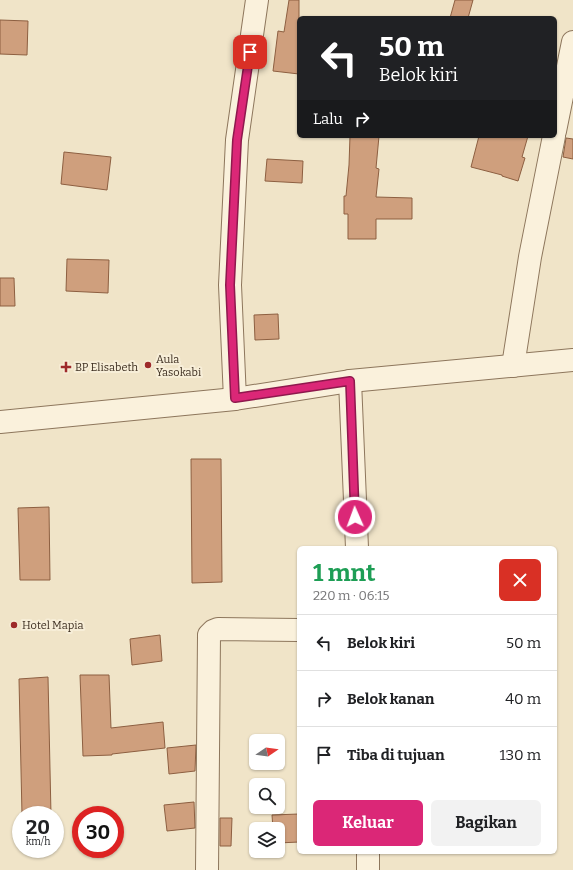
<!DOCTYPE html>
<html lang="id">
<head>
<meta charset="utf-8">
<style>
  body { margin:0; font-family:Bitter,serif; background:#f2f2f2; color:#202124; height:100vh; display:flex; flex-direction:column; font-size:15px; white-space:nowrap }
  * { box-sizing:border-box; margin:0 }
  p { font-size:13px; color:#757577 }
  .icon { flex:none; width:22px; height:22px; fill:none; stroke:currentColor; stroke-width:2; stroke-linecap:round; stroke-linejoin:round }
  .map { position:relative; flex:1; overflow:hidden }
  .sheet { position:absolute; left:297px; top:546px; width:260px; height:308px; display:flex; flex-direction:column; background:#fff; border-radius:6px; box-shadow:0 1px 3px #0004 }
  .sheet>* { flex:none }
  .hud { position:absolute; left:297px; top:16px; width:260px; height:122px; border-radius:6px; box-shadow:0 1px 3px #0004; background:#202124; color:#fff; overflow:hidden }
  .needle { width:26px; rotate:77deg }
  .controls { position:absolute; left:249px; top:734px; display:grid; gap:8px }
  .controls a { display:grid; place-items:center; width:36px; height:36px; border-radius:6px; background:#fff; box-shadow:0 1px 3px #0004; font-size:20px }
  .speed { position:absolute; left:12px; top:806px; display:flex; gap:8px; font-size:20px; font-weight:700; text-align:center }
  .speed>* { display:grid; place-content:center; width:52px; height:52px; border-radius:50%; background:#fff; box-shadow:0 1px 3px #0004; line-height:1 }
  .speed small { font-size:10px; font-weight:400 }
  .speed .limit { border:6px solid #d22; background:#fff; color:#111 }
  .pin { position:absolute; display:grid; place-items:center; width:34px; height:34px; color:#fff; margin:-17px; border-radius:8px; box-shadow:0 2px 6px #0006 }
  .me { position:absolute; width:44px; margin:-22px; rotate:358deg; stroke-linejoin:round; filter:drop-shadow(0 0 3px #0008) }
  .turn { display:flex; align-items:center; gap:14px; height:84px; padding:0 16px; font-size:18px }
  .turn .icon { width:52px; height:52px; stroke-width:2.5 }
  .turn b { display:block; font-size:28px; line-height:34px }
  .then { display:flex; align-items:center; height:38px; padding:0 16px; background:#0003; gap:8px; font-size:15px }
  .round { display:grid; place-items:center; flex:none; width:42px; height:42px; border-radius:6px; background:#f2f2f2 }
  .overview { display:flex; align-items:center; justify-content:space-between; height:68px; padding:0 16px }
  h1 { font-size:24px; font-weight:700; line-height:30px; color:#1e9e55 }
  .button { display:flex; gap:8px; margin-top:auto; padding:8px 16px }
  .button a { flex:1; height:46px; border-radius:6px; background:#db2777; color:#fff; font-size:16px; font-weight:700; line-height:46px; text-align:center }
  .button a+a { background:#f2f2f2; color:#202124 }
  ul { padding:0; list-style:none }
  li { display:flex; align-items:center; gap:12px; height:56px; padding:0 16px; border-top:1px solid #e0e0e0 }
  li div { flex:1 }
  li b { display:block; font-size:15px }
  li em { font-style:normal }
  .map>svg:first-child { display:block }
  .building { fill:#cf9f7d; stroke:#8d5f41 }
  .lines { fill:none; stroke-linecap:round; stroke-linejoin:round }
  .minor-casing { stroke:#8d765c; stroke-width:24 }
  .minor { stroke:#faf1dc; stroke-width:22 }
  .route-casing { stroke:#8e194d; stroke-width:10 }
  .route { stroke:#db2777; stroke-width:7 }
  .poi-dot { fill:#9e2a2b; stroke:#f7eed8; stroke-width:1.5 }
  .labels { text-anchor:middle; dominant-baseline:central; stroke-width:4; stroke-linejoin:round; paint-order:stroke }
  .poi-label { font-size:11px; fill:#3d2e20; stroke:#f7eed8; text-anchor:start }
</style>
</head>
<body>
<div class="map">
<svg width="573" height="870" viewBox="0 0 573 870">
  <rect width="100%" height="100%" fill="#f0e4c8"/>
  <g class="building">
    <polygon points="289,0 299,0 299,74 273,71 278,31 284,32"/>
    <polygon points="455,0 473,0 468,18 450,18"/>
    <polygon points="0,20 28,21 27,55 0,54"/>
    <polygon points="350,136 379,136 376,168 379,169 376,197 412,198 412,219 376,219 376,239 348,239 348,214 344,214 344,196 346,196 349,165"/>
    <polygon points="479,136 528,136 522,157 525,158 518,181 502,176 502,175 471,167"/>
    <polygon points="566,138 573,139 573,159 563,157"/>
    <polygon points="64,152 111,157 107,190 61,184"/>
    <polygon points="267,159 303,161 302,183 265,181"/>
    <polygon points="67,259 109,260 108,293 66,291"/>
    <polygon points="0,278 14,278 15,306 0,306"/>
    <polygon points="278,314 279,339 255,340 254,315"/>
    <polygon points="191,459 221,459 222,582 192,583"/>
    <polygon points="49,507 50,580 20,580 18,508"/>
    <polygon points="160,635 162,661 132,665 130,639"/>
    <polygon points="80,675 109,675 111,728 163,722 165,748 112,754 112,755 83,756"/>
    <polygon points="48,677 51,815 22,815 19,679"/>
    <polygon points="196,745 195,771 169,774 167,748"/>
    <polygon points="194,802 195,828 167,831 164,805"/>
    <polygon points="299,814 299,842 278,843 278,829 273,829 272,815"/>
    <polygon points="220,818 232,818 231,846 220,846"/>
  </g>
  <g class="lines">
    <defs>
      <g id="minor">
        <polyline points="555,131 573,42"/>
        <polyline points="513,366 530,257 554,136"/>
        <polyline points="350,381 357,548"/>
        <polyline points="235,399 230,285 237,140 257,0"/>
        <polyline points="0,422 235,399 350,381 573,360"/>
        <polyline points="368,852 368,870"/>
        <polyline points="207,870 209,635 213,631 218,629 299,630"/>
      </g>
    </defs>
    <use href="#minor" class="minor-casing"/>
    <use href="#minor" class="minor"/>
  </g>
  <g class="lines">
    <defs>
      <polyline id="route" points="250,52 237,140 230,285 235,398 350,381 355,517"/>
    </defs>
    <use href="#route" class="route-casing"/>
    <use href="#route" class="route"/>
  </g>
  <g class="poi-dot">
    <circle cx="148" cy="365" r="4"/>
    <path d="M64 361h4v4h4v4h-4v4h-4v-4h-4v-4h4z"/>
    <circle cx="14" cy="625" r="4"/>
  </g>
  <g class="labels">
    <g class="poi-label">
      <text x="156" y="359">Aula<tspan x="156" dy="13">Yasokabi</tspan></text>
      <text x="75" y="367">BP Elisabeth</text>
      <text x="22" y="625">Hotel Mapia</text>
    </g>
  </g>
</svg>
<div class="controls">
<a><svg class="needle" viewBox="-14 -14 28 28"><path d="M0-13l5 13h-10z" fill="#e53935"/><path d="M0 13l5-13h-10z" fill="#757577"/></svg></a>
<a><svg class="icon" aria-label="search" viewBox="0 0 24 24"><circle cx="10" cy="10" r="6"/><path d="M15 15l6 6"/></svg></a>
<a><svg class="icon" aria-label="layers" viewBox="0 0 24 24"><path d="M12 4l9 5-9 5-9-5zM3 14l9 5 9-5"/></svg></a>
</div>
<div class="speed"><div>20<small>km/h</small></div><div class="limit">30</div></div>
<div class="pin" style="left:250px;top:52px;background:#d93025"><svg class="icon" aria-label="arrive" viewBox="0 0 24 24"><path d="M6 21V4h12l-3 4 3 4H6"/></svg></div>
<svg class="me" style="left:355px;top:517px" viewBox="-20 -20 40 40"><circle r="17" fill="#db2777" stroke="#fff" stroke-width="3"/><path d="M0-11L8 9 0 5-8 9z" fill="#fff"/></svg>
<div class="hud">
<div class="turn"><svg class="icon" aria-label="left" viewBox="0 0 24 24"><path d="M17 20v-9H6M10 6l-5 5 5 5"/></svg><div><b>50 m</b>Belok kiri</div></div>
<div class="then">Lalu<svg class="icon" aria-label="right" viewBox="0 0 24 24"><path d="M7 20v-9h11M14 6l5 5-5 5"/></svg></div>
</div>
<section class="sheet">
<div class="overview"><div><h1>1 mnt</h1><p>220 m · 06:15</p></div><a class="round" style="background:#d93025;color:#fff"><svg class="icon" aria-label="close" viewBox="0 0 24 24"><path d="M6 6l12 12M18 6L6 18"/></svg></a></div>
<ul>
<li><svg class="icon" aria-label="left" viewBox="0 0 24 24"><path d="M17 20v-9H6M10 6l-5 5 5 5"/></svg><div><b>Belok kiri</b></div><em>50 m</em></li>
<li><svg class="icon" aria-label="right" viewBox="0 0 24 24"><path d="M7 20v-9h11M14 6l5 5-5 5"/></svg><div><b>Belok kanan</b></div><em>40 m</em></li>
<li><svg class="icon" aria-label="arrive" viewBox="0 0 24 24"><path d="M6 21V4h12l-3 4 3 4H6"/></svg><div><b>Tiba di tujuan</b></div><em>130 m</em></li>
</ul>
<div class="button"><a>Keluar</a><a>Bagikan</a></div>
</section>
</div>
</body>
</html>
